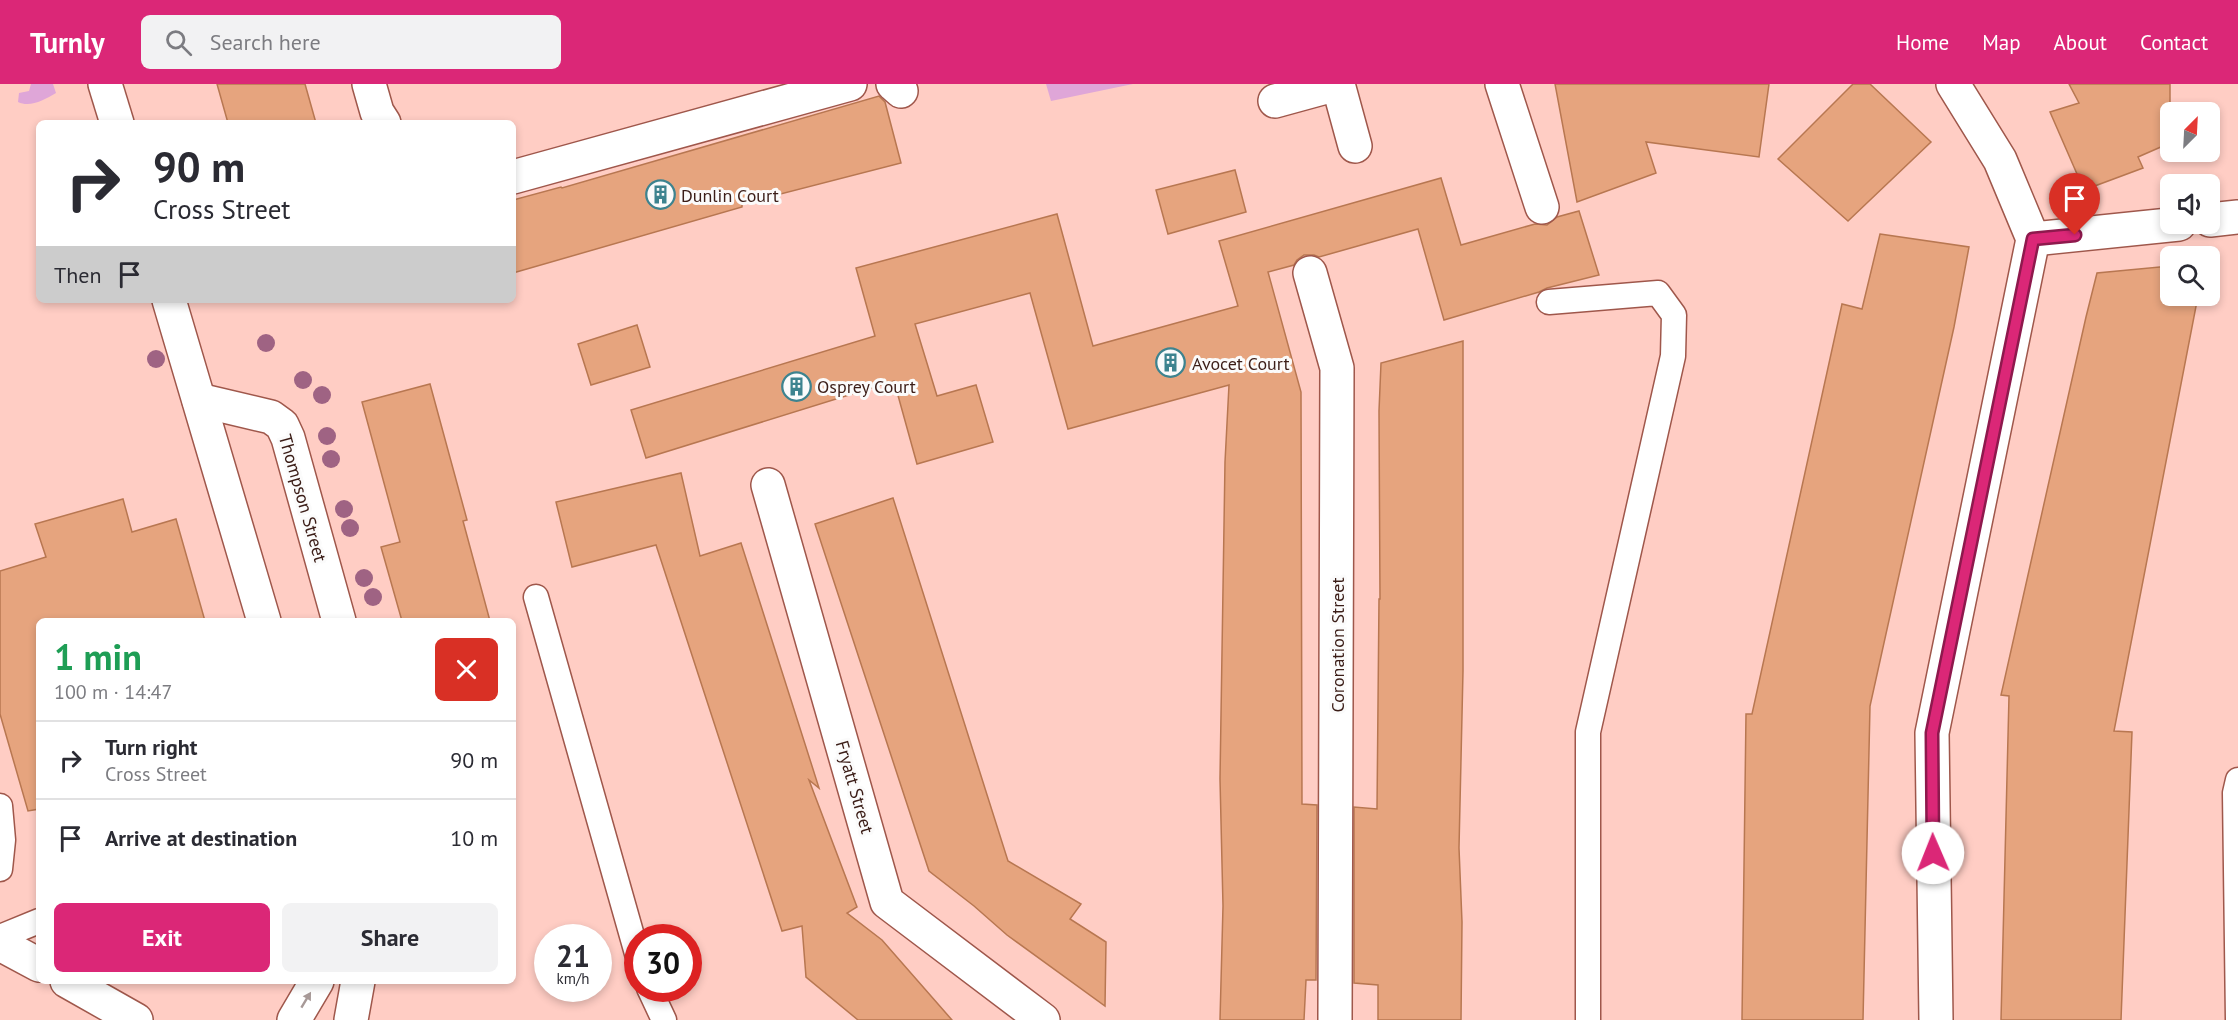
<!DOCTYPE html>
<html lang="en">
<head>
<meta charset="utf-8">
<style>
  body { margin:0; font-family:"PT Sans",sans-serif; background:#f2f2f3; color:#2b2b33; height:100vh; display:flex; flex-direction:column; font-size:22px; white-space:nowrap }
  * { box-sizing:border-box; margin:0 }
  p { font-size:20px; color:#7c7c81 }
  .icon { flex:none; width:33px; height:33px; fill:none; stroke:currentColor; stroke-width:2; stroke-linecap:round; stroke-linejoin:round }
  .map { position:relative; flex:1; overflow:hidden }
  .drawer { position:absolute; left:36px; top:534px; width:480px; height:366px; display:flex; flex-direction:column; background:#fff; border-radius:9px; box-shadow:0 3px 9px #0003 }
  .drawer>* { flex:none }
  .banner { position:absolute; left:36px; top:36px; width:480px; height:183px; border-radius:9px; box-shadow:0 3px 9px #0003; background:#fff; color:#2b2b33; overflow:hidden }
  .needle { width:39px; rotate:24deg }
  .buttons { position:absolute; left:2160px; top:18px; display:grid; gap:12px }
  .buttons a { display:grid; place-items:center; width:60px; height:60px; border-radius:9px; background:#fff; box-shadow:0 3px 9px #0003; font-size:30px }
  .speed { position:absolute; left:534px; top:840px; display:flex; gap:12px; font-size:30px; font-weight:700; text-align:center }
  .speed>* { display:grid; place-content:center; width:78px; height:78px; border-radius:50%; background:#fff; box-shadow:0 3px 9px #0003; line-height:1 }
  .speed small { font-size:15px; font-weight:400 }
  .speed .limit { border:9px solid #d22; background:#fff; color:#111 }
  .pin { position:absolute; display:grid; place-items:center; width:51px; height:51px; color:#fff; margin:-62px -26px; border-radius:50% 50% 50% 0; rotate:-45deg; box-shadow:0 0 6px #0007 }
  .pin .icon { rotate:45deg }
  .me { position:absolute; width:66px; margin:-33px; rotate:359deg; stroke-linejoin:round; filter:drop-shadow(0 0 4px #0008) }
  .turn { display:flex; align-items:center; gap:21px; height:126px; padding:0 18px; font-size:27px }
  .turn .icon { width:78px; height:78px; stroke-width:2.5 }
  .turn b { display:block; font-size:42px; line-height:51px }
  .then { display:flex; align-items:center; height:57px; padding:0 18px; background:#0003; gap:12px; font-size:22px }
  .round { display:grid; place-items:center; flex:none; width:63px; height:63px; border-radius:9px; background:#f2f2f3 }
  .head { display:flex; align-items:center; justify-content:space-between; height:102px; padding:0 18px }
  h1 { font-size:36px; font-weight:800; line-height:45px; color:#1e9e55 }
  .action { display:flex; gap:12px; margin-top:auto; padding:12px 18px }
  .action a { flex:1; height:69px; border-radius:9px; background:#db2777; color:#fff; font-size:24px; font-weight:800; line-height:69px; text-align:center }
  .action a+a { background:#f2f2f3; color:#2b2b33 }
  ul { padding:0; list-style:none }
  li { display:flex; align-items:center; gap:18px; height:78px; padding:0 18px; border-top:2px solid #e1e1e2 }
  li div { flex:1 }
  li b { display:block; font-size:22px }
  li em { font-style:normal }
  header { display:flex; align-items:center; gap:36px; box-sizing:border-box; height:84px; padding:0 30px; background:#db2777; color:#fff }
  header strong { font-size:28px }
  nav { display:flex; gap:33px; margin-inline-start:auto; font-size:21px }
  .search { width:420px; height:54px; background:#f2f2f3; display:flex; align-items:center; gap:15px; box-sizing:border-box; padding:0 21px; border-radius:9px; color:#7c7c81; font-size:22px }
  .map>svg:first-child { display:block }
  .green { fill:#dfa6d8 }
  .building { fill:#e6a47e; stroke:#b87751; stroke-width:1.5 }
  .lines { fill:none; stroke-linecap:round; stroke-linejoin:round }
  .service-casing { stroke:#9f574b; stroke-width:27 }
  .minor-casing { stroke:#9f574b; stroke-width:36 }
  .service { stroke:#fff; stroke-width:24 }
  .minor { stroke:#fff; stroke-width:33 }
  .tree { fill:#9f6383 }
  .oneway { fill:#a79997 }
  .route-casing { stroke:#8e194d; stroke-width:15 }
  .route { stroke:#db2777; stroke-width:10 }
  .labels { text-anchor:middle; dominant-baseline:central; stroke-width:6; stroke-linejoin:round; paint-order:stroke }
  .poi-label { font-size:18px; fill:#3b1d17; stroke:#fbfbfb; text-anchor:start }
  .street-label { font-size:18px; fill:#3b1d17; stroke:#fbfbfb }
</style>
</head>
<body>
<header>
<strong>Turnly</strong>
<div class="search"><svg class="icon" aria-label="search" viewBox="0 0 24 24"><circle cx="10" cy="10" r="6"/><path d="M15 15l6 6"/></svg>Search here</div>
<nav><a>Home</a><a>Map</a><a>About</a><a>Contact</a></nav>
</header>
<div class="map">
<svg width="2238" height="936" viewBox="0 0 2238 936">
  <rect width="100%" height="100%" fill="#ffcdc4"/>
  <g class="green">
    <path d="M 31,0 L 53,0 L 56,9 C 44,16 30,24 18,18 L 19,9 L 29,7 Z"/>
    <polygon points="1046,0 1133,0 1051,17"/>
  </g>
  <g class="building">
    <polygon points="217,0 305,0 316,39 228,39"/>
    <polygon points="1555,0 1769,0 1759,73 1646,58 1656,89 1577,118"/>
    <polygon points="1853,0 1870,0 1931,58 1848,137 1778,75"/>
    <polygon points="2069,0 2170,0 2170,59 2138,73 2143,84 2084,106 2050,28 2079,19"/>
    <polygon points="879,12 885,18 901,79 742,120 742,123 513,189 513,116 561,103 562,104"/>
    <polygon points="1235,86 1246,128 1168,150 1156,106"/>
    <polygon points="1441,94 1461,161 1535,140 1547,141 1557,133 1579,127 1599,191 1547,204 1539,208 1444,236 1418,145 1319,173 1314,171 1304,171 1297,176 1294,181 1268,188 1301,308 1302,720 1317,721 1316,896 1306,896 1304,936 1220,936 1223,822 1220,695 1225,378 1229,301 1068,345 1030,209 915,240 937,312 976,301 993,358 917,380 894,297 646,374 631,326 875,252 856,184 1057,130 1093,262 1238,222 1219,157"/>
    <polygon points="1880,150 1969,163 1954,243 1870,622 1863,936 1742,936 1746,630 1752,630 1842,220 1862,225"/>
    <polygon points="2170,182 2170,212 2198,212 2114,647 2132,648 2121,936 2001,936 2009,612 2001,611 2086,233 2097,189"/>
    <polygon points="637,241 650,283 591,301 578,260"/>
    <polygon points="1463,257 1463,587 1459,764 1462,838 1461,936 1378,936 1378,901 1354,899 1354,723 1377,725 1379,515 1380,515 1379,327 1381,279"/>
    <polygon points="430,300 467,436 463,437 490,537 402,537 381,463 400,458 362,318"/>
    <polygon points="681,389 700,472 741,459 819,704 809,696 857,823 847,829 882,856 952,936 858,936 806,893 802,842 782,847 656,461 572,483 556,418"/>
    <polygon points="893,414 1008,777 1081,820 1070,835 1106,858 1105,922 1007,851 974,822 929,787 815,440"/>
    <polygon points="123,415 132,448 176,435 205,537 39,537 39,725 28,727 0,630 0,487 46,473 35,440"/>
  </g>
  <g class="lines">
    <defs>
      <g id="service">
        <polyline points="1549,218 1658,209 1674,231 1673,272 1588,648 1588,936"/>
        <polyline points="536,513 638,873"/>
        <polyline points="0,722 3,756 0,785"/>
        <polyline points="0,853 39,837"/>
        <polyline points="649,904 664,936"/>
        <polyline points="2238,936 2235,709 2238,696"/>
      </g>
      <g id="minor">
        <polyline points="105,0 117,39"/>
        <polyline points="369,0 377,28 384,39"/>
        <polyline points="893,0 901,7"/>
        <polyline points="1338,0 1355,62"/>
        <polyline points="1502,0 1542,123"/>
        <polyline points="1275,17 1337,0"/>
        <polyline points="513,93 850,0"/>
        <polyline points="2210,136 2238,133"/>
        <polyline points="2033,155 2179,140"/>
        <polyline points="1310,189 1337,284 1335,936"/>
        <polyline points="169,216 264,537"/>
        <polyline points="199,316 271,333 282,341 288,354 339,537"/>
        <polyline points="768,401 887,818 1043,936"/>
        <polyline points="0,860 39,881"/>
        <polyline points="67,897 136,936"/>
        <polyline points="294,936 317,897"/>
        <polyline points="351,936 358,897"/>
        <polyline points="1936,936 1932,649 2033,155 2000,76 1953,0"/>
      </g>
    </defs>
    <use href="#service" class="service-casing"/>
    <use href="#minor" class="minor-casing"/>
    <use href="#service" class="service"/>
    <use href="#minor" class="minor"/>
  </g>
  <g class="tree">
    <circle cx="266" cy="259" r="9"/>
    <circle cx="156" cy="275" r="9"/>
    <circle cx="303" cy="296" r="9"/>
    <circle cx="322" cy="311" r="9"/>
    <circle cx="327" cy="352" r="9"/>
    <circle cx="331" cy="375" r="9"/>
    <circle cx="344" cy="425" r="9"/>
    <circle cx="350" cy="444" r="9"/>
    <circle cx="364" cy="494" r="9"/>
    <circle cx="373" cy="513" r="9"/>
  </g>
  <defs><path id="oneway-solid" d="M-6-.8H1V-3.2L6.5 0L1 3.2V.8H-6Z" transform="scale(1.5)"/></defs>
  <use class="oneway" href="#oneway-solid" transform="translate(306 916) rotate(-59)"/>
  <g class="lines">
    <defs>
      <polyline id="route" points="1933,769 1932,649 2033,155 2075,151"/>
    </defs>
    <use href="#route" class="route-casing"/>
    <use href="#route" class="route"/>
  </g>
  <defs>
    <symbol id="building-ring" viewBox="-11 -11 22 22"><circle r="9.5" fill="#fbfbfb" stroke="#3d838f" stroke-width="1.5"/><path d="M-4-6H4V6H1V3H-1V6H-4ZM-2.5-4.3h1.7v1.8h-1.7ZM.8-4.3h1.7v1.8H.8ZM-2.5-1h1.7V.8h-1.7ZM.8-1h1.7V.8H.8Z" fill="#3d838f"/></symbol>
  </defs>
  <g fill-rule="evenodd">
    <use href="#building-ring" x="644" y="94" width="33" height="33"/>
    <use href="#building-ring" x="1154" y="262" width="33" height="33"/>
    <use href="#building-ring" x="780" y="286" width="33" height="33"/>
  </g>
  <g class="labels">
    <g class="poi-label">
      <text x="681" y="111">Dunlin Court</text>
      <text x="1192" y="279">Avocet Court</text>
      <text x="817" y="302">Osprey Court</text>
    </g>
    <g class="street-label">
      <text transform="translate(303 414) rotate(74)">Thompson Street</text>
      <text transform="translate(1337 561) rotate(-90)">Coronation Street</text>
      <text transform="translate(855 703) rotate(74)">Fryatt Street</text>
    </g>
  </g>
</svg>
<div class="buttons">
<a><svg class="needle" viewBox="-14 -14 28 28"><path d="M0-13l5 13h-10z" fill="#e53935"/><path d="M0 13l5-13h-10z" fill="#7c7c81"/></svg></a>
<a><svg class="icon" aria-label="sound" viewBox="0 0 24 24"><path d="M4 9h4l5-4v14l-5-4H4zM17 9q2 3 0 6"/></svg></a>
<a><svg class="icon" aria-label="search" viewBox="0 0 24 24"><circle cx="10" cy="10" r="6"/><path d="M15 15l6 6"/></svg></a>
</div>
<div class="speed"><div>21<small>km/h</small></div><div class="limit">30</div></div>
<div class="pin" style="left:2075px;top:151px;background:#d93025"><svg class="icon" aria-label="arrive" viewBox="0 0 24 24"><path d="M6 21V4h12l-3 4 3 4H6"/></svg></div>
<svg class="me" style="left:1933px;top:769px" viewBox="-20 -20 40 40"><circle r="19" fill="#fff"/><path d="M0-13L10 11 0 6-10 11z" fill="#db2777"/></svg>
<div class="banner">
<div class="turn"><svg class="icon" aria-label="right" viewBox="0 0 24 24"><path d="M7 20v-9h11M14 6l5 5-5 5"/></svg><div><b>90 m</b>Cross Street</div></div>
<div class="then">Then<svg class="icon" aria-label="arrive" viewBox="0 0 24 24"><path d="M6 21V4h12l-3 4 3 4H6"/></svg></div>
</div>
<section class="drawer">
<div class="head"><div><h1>1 min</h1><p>100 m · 14:47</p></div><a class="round" style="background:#d93025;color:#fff"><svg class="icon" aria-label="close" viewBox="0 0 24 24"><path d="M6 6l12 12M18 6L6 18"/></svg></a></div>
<ul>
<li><svg class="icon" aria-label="right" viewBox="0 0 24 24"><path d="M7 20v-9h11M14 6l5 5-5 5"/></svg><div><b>Turn right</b><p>Cross Street</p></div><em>90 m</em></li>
<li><svg class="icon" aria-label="arrive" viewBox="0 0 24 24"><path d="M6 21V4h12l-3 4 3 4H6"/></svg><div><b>Arrive at destination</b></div><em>10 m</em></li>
</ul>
<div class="action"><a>Exit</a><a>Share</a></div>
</section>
</div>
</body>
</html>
